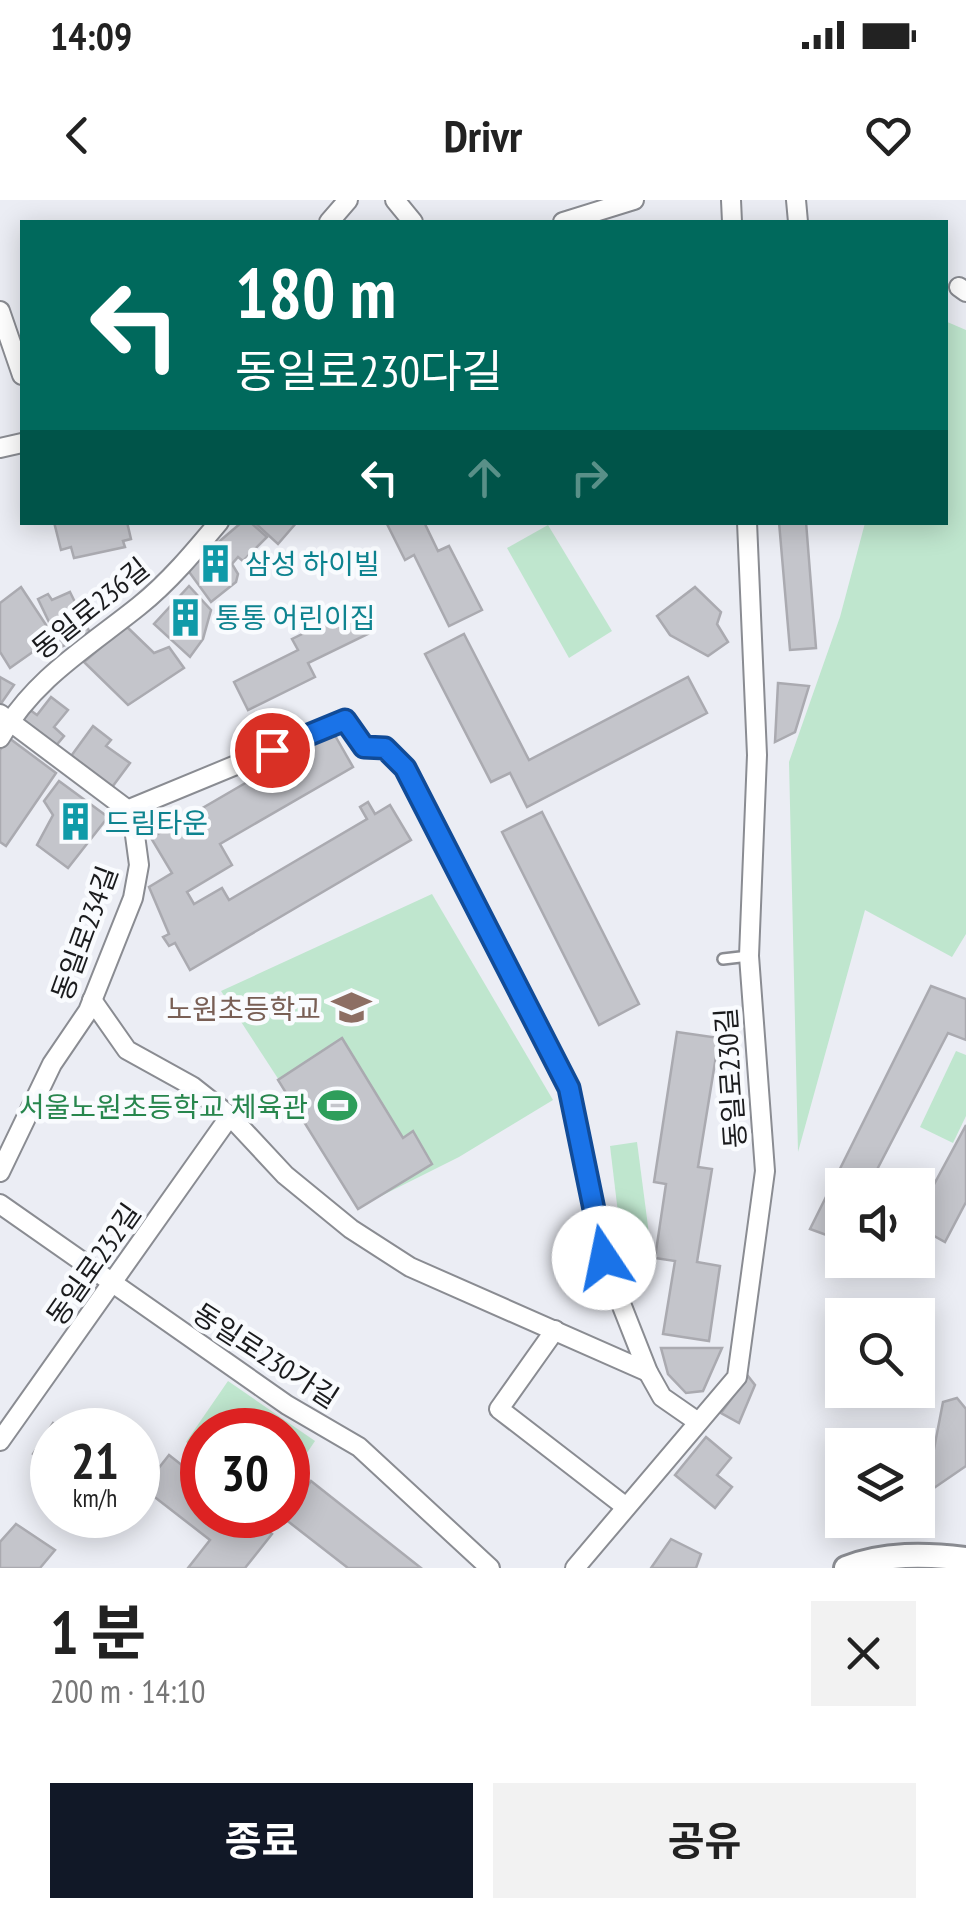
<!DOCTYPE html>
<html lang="ko">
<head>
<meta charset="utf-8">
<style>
  body { margin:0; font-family:"PT Sans Narrow","Noto Sans KR",sans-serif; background:#f2f2f2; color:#222; height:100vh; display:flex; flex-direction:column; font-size:38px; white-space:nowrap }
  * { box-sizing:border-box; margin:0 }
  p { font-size:32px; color:#767676 }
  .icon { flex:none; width:55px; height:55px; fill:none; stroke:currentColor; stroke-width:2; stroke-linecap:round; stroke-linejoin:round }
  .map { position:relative; height:1368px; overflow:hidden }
  .drawer { display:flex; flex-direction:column; background:#fff; flex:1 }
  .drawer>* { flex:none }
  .banner { position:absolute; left:20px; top:20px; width:928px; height:305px; border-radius:0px; box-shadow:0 5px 25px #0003; background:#00695c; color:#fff; overflow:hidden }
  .tools { position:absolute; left:825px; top:968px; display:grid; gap:20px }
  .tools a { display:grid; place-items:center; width:110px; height:110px; border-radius:0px; background:#fff; box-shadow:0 5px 25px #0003; font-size:50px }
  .speed { position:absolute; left:30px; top:1208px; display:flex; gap:20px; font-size:50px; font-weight:700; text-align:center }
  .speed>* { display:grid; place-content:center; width:130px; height:130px; border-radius:50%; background:#fff; box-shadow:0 5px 25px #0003; line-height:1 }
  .speed small { font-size:25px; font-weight:400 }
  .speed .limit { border:15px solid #d22; background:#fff; color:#111 }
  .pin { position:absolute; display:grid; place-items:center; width:85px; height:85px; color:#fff; margin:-42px; border:5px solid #fff; border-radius:50%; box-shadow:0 2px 10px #0007 }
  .me { position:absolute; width:110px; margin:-55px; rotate:349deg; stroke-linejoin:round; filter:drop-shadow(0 0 8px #0008) }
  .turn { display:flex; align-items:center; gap:35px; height:210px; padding:0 50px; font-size:45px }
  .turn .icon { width:130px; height:130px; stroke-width:2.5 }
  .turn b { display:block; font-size:70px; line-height:85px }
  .lanes { display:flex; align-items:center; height:95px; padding:0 50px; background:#0003; justify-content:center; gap:50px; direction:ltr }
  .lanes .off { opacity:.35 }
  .round { display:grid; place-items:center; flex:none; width:105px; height:105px; border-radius:0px; background:#f2f2f2 }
  .head { display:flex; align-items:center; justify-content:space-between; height:170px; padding:0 50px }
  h1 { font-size:60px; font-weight:700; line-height:75px }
  .button { display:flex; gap:20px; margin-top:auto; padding:20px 50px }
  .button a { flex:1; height:115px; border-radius:0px; background:#111827; color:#fff; font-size:40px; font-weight:700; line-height:115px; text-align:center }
  .button a+a { background:#f2f2f2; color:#222 }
  .status { display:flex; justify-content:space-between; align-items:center; height:70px; padding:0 50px; background:#fff; direction:ltr }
  .status svg { height:28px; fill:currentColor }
  header { display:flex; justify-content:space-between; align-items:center; height:130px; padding:0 50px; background:#fff; font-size:45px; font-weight:700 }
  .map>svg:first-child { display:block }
  .green { fill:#bfe6ce }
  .building { fill:#c4c5cb; stroke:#aaaab0; stroke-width:2.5 }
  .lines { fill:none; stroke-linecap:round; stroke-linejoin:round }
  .service-casing { stroke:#8a8c92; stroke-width:14 }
  .minor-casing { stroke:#8a8c92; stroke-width:22 }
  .tertiary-casing { stroke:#8a8c92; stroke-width:28 }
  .service { stroke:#fff; stroke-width:9 }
  .minor { stroke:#fff; stroke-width:18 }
  .tertiary { stroke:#fff; stroke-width:22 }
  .route-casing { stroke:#114b97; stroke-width:25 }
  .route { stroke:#1a73e8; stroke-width:18 }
  .labels { text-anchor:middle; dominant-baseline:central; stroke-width:9; stroke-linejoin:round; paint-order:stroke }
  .culture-label { font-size:28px; fill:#0d838f; stroke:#f9fbfe; text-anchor:start }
  .street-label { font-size:28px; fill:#1a1b1d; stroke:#f9fbfe }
  .education-label { font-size:28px; fill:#785e54; stroke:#f9fbfe; text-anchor:end }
  .leisure-label { font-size:28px; fill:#27864d; stroke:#f9fbfe; text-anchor:end }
</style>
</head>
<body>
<div class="status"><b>14:09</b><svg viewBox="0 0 49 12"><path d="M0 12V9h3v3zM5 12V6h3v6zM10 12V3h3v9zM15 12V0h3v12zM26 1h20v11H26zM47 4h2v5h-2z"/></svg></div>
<header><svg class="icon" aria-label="back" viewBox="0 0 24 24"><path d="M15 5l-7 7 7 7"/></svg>Drivr<svg class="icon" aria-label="heart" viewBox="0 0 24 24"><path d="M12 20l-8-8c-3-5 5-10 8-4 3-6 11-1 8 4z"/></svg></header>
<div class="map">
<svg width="966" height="1368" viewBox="0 0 966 1368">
  <rect width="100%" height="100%" fill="#ebedf4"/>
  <g class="green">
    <polygon points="945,121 966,130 966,734 952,757 865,710 798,952 789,562 840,417 865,323 945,322"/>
    <polygon points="548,325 612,431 569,458 507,348"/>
    <polygon points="432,694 553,900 459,957 361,1006 221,791"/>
    <polygon points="956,851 966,855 966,916 953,943 920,927"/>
    <polygon points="637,942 649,1034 621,1038 610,946"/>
    <polygon points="228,1181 315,1241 288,1281 288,1230 202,1230 202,1254 186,1242"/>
  </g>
  <g class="building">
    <polygon points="54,322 127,322 131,339 123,341 125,347 74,358 71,347 61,350"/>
    <polygon points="242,322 250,322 267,337 243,361 238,357 232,364 238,374 236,382 211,402 187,369"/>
    <polygon points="254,322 297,322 278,344"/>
    <polygon points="386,322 424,322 438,351 449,346 482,410 449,426 414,355 405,360"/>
    <polygon points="779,322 806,322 816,448 790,450"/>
    <polygon points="189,386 211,410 203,439 190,457 154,424"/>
    <polygon points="21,387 54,437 10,468 0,452 0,403"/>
    <polygon points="695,387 721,412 717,424 728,442 708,456 670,435 657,416"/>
    <polygon points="70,392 90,433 61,447 38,399 48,394 52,400"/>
    <polygon points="356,408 368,434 308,463 315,477 248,510 234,482 298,450 292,439"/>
    <polygon points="126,426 154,453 169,447 184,468 128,505 84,462"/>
    <polygon points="464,434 529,560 688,477 707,513 527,607 510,573 491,582 425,454"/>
    <polygon points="0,477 14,485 0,505"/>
    <polygon points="778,483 809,486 795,532 775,542"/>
    <polygon points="51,497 68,510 54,527 64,536 54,548 16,519 26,507 37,515"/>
    <polygon points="93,526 111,540 106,546 130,563 107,594 66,563"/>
    <polygon points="333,532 353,567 220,644 232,665 187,692 194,704 222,688 229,700 367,619 360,607 368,602 375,614 390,605 411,640 190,770 175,743 169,746 163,737 169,734 149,687 172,673 151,638"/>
    <polygon points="9,538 56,573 6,646 0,642 0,550"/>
    <polygon points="59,581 108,617 68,668 37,645 53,615 44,601"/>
    <polygon points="542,612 639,804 599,825 502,632"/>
    <polygon points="931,786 966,799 966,840 948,833 869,985 842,985 840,1040 810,1029"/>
    <polygon points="677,832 719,838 698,967 712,969 697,1062 720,1066 709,1141 663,1134 675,1061 655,1058 666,984 654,982"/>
    <polygon points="342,838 403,938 413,931 432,964 358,1009 278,880"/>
    <polygon points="966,925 966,1002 945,1042 918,1027 918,1014"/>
    <polygon points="661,1148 722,1148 703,1191 686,1193 668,1174"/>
    <polygon points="748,1176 755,1185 739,1223 721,1213"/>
    <polygon points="957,1198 966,1209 966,1266 934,1288 918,1284 918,1248 934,1249 943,1202"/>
    <polygon points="53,1223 62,1230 52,1230 52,1268 33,1254"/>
    <polygon points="706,1237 731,1258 717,1275 732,1287 715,1308 675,1275"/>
    <polygon points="169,1255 202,1281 202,1315 247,1315 272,1334 245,1368 188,1368 210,1340 143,1288"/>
    <polygon points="311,1281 421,1368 348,1368 285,1319"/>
    <polygon points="16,1324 55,1350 40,1368 0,1368 0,1342"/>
    <polygon points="671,1339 701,1354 696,1368 651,1368"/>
  </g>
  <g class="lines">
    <defs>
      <polyline id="service" points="723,759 749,756"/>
      <g id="minor">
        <polyline points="395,0 413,22"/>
        <polyline points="731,0 732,22"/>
        <polyline points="796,0 798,22"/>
        <polyline points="329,22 348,0"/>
        <polyline points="563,22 634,0"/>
        <polyline points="959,87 966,92"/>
        <polyline points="0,111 22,175"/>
        <polyline points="0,248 22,243"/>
        <polyline points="0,514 132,613 139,665 133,698 88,811 52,864 0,972"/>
        <path d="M 0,538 C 33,479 88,447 139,406 C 169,382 194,352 219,322"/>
        <polyline points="127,610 345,520 363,547 385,549 405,568 569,888 603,1058 648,1172 662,1197 698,1222"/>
        <polyline points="92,800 127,850 192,886 230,916 285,975 351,1029 410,1067 648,1172"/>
        <polyline points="0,1004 287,1205 359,1247 490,1368"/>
        <polyline points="555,1130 499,1209 626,1307"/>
        <polyline points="0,1241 230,916"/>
        <polyline points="575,1368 737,1177 765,971 749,756 757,555 747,322"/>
      </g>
      <path id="tertiary" d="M 846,1368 C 884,1353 926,1354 966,1359"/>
    </defs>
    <use href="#service" class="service-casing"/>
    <use href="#minor" class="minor-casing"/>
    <use href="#tertiary" class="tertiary-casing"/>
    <use href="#service" class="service"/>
    <use href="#minor" class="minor"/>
    <use href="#tertiary" class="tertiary"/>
  </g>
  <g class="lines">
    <defs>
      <polyline id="route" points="272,550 345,520 364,547 385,548 405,568 569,888 604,1058"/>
    </defs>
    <use href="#route" class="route-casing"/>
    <use href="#route" class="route"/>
  </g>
  <defs>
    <symbol id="building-bare" viewBox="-9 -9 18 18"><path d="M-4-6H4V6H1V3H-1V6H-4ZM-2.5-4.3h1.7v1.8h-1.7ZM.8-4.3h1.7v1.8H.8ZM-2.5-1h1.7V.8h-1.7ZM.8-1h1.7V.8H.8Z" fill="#0f9aa8" stroke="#f9fbfe" stroke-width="2.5" paint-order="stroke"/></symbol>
    <symbol id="school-bare" viewBox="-9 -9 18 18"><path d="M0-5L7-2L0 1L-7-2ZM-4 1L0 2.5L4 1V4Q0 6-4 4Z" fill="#8d6e63" stroke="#f9fbfe" stroke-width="2.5" paint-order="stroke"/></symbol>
    <symbol id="stadium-bare" viewBox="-9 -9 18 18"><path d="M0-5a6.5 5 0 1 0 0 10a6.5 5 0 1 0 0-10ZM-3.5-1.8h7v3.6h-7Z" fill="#2e9e5b" stroke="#f9fbfe" stroke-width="2.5" paint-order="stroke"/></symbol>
  </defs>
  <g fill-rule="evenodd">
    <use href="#building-bare" x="188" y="336" width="55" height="55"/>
    <use href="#building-bare" x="158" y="390" width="55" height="55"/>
    <use href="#building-bare" x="48" y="594" width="55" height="55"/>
    <use href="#school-bare" x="324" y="780" width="55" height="55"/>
    <use href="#stadium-bare" x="310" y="878" width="55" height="55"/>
  </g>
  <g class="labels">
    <g class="culture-label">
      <text x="245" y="363">삼성 하이빌</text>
      <text x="215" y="417">통통 어린이집</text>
      <text x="105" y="622">드림타운</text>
    </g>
    <g class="street-label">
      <text transform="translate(90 408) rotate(-39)">동일로236길</text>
      <text transform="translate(84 733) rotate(-70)">동일로234길</text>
      <text transform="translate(730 878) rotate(-94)">동일로230길</text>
      <text transform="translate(93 1064) rotate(-55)">동일로232길</text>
      <text transform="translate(266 1155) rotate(33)">동일로230가길</text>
    </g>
    <g class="education-label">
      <text x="321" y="808">노원초등학교</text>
    </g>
    <g class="leisure-label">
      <text x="308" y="906">서울노원초등학교 체육관</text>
    </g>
  </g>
</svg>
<div class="tools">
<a><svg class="icon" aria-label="sound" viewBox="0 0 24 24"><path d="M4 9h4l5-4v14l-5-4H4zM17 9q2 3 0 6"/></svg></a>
<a><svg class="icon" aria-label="search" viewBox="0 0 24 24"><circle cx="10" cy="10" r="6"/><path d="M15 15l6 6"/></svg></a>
<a><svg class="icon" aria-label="layers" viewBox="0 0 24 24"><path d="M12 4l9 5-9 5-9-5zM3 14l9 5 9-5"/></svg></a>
</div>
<div class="speed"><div>21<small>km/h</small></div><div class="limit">30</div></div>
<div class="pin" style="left:272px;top:550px;background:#d93025"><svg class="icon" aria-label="arrive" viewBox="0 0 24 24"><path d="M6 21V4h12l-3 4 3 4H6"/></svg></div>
<svg class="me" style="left:604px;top:1058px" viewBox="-20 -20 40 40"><circle r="19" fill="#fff"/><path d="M0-13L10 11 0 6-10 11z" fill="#1a73e8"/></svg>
<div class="banner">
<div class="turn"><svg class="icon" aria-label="left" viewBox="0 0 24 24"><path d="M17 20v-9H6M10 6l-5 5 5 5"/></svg><div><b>180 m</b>동일로230다길</div></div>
<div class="lanes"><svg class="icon" aria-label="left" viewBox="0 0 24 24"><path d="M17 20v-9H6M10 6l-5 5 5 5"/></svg><svg class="icon off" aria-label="ahead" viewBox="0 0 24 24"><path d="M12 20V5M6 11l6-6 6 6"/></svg><svg class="icon off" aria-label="right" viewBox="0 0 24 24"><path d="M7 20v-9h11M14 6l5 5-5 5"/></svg></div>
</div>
</div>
<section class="drawer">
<div class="head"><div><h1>1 분</h1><p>200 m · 14:10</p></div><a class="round"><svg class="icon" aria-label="close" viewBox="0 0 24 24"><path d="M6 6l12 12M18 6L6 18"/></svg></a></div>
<div class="button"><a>종료</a><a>공유</a></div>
</section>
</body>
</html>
